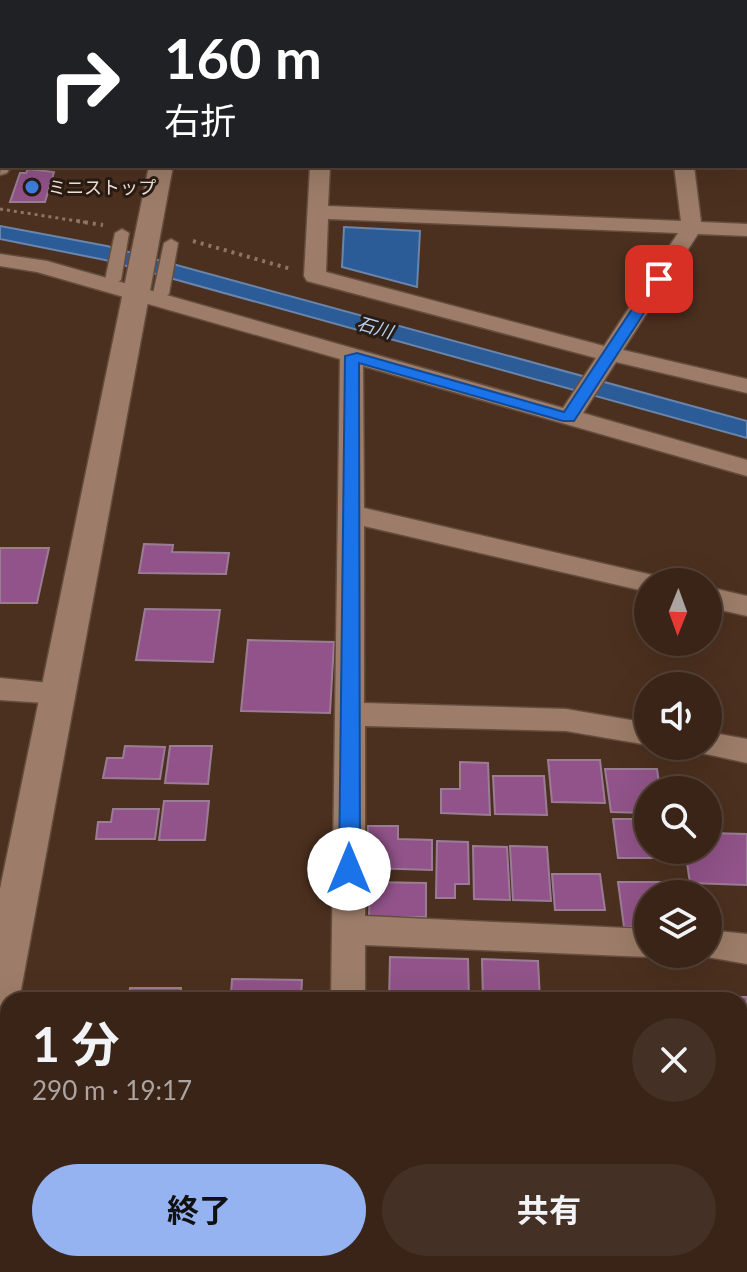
<!DOCTYPE html>
<html lang="ja">
<head>
<meta charset="utf-8">
<style>
  body { margin:0; font-family:Lato,"Noto Sans JP",sans-serif; background:#443024; color:#f1f3f6; height:100vh; display:flex; flex-direction:column; font-size:30px; white-space:nowrap }
  * { box-sizing:border-box; margin:0 }
  p { font-size:26px; color:#aba4a1 }
  .icon { flex:none; width:44px; height:44px; fill:none; stroke:currentColor; stroke-width:2; stroke-linecap:round; stroke-linejoin:round }
  .map { position:relative; flex:1; overflow:hidden }
  .sheet { position:absolute; left:0px; top:992px; width:748px; height:280px; display:flex; flex-direction:column; background:#392417; border-radius:24px 24px 0 0; box-shadow:0 8px 32px #0002,0 0 0 2px #534136 }
  .sheet>* { flex:none }
  .hud { position:absolute; left:0px; top:0px; width:748px; height:168px; box-shadow:0 8px 32px #0002,0 0 0 2px #534136; background:#202124; color:#fff; overflow:hidden }
  .needle { width:52px; rotate:181deg }
  .buttons { position:absolute; left:634px; top:568px; display:grid; gap:16px }
  .buttons a { display:grid; place-items:center; width:88px; height:88px; border-radius:50%; background:#392417; box-shadow:0 8px 32px #0002,0 0 0 2px #534136; font-size:40px }
  .pin { position:absolute; display:grid; place-items:center; width:68px; height:68px; color:#fff; margin:-34px; border-radius:16px; box-shadow:0 4px 12px #0006 }
  .me { position:absolute; width:88px; margin:-44px; rotate:0deg; stroke-linejoin:round; filter:drop-shadow(0 0 6px #0008) }
  .turn { display:flex; align-items:center; gap:28px; height:168px; padding:0 32px; font-size:36px }
  .turn .icon { width:104px; height:104px; stroke-width:2.5 }
  .turn b { display:block; font-size:56px; line-height:68px }
  .round { display:grid; place-items:center; flex:none; width:84px; height:84px; border-radius:42px; background:#443024 }
  .head { display:flex; align-items:center; justify-content:space-between; height:136px; padding:0 32px }
  h1 { font-size:48px; font-weight:700; line-height:60px }
  .button { display:flex; gap:16px; margin-top:auto; padding:16px 32px }
  .button a { flex:1; height:92px; border-radius:48px; background:#95b2f1; color:#111; font-size:32px; font-weight:700; line-height:92px; text-align:center }
  .button a+a { background:#443024; color:#f1f3f6 }
  .map>svg:first-child { display:block }
  .water { fill:#2c5c97; stroke:#6985ab; stroke-width:2 }
  .building { fill:#915389; stroke:#9a7d95; stroke-width:2 }
  .lines { fill:none; stroke-linecap:round; stroke-linejoin:round }
  .pedestrian-casing { stroke:#644d3d; stroke-width:3 }
  .minor-casing { stroke:#644d3d; stroke-width:3 }
  .tertiary-casing { stroke:#644d3d; stroke-width:3 }
  .path-far1 { stroke:#8d7566; stroke-width:3; stroke-dasharray:3 4; stroke-linecap:butt }
  .path { stroke:#8d7566; stroke-width:4; stroke-dasharray:3 5; stroke-linecap:butt }
  .pedestrian { fill:#9d7d69; fill-rule:evenodd }
  .minor { fill:#9d7d69; fill-rule:evenodd }
  .tertiary { fill:#9d7d69; fill-rule:evenodd }
  .route { fill:#1a73e8; stroke:#114b97; stroke-width:2 }
  .shop-dot { fill:#3f7fe0; stroke:#291c14; stroke-width:3 }
  .labels { text-anchor:middle; dominant-baseline:central; stroke-width:6; stroke-linejoin:round; paint-order:stroke }
  .far-poi-label { font-size:18px; fill:#f6e4d9; stroke:#291c14; text-anchor:start }
  .far-water-label { font-size:18px; font-style:italic; fill:#b7d1f4; stroke:#291c14 }
</style>
</head>
<body>
<div class="map">
<svg width="747" height="1272" viewBox="0 0 747 1272">
  <rect width="100%" height="100%" fill="#4c301f"/>
  <g class="water">
    <polygon points="0,226 107,246 747,421 747,438 105,260 0,239"/>
    <polygon points="344,227 420,231 417,287 342,267"/>
  </g>
  <g class="building">
    <polygon points="28,169 54,172 45,202 10,202 20,173 26,173"/>
    <polygon points="144,544 173,545 172,552 229,553 226,574 139,573"/>
    <polygon points="0,548 49,548 37,603 0,603"/>
    <polygon points="145,609 220,610 213,662 136,660"/>
    <polygon points="248,640 334,642 330,713 241,711"/>
    <polygon points="125,746 165,747 160,779 103,778 107,758 123,758"/>
    <polygon points="170,746 212,746 208,784 165,783"/>
    <polygon points="548,760 600,760 605,803 552,802"/>
    <polygon points="460,762 488,763 490,815 441,813 441,789 460,789"/>
    <polygon points="605,769 657,769 660,790 648,790 648,813 611,812"/>
    <polygon points="493,776 544,776 547,815 495,814"/>
    <polygon points="164,801 209,801 205,840 159,840"/>
    <polygon points="113,809 159,809 155,839 96,839 98,822 111,822"/>
    <polygon points="613,819 648,819 648,850 664,850 665,858 618,858"/>
    <polygon points="368,826 398,826 398,839 432,840 432,870 367,868"/>
    <polygon points="708,833 747,834 747,885 690,883 685,850 708,850"/>
    <polygon points="437,841 468,842 469,884 455,884 455,898 436,898"/>
    <polygon points="473,846 507,847 510,900 474,899"/>
    <polygon points="510,846 547,847 551,901 513,900"/>
    <polygon points="552,874 600,874 605,910 555,910"/>
    <polygon points="370,882 426,883 426,917 369,917"/>
    <polygon points="618,882 666,882 668,894 648,894 648,927 624,927"/>
    <polygon points="390,957 468,959 469,1000 389,1000"/>
    <polygon points="482,959 538,961 540,1000 483,1000"/>
    <polygon points="232,979 302,980 301,998 305,1000 213,1000 213,995 231,995"/>
    <polygon points="130,988 181,988 180,1000 129,1000"/>
    <polygon points="739,997 747,997 747,1038"/>
    <polygon points="740,1094 747,1134 747,1169 740,1169"/>
    <polygon points="179,1264 247,1264 247,1272 178,1272"/>
    <rect x="271" y="1264" width="52" height="8"/>
    <polygon points="618,1264 693,1264 694,1272 618,1272"/>
  </g>
  <g class="lines">
    <defs>
      <g id="pedestrian">
        <polygon points="122,229 129,233 121,280 113,285 105,280 115,233"/>
        <polygon points="171,239 178,243 169,294 161,299 153,294 164,243"/>
      </g>
      <g id="minor">
        <polygon points="0,0 67,0 67,1 2,2 2,5"/>
        <rect x="430" y="0" width="16" height="2"/>
        <rect x="547" y="0" width="16" height="2"/>
        <rect x="746" y="12" width="1" height="10"/>
        <rect x="0" y="42" width="2" height="10"/>
        <rect x="746" y="81" width="1" height="10"/>
        <polygon points="2,157 2,166 11,166 7,173 0,175"/>
        <path d="M 310,166 L 330,166 L 328,206 L 681,221 L 674,166 L 694,166 L 701,222 L 747,224 L 747,236 L 698,234 L 623,350 L 747,379 L 747,393 L 616,362 L 583,413 L 747,460 L 747,476 L 363,366 L 364,508 L 648,574 L 658,576 L 661,582 L 648,582 L 648,592 L 364,526 L 364,703 L 566,709 L 648,723 L 648,745 L 566,731 L 365,726 L 365,916 L 648,929 L 648,954 L 658,954 L 648,957 L 365,945 L 365,1000 L 331,1000 L 340,359 L 37,272 L 0,266 L 0,254 L 47,261 L 563,408 L 596,358 L 307,281 L 304,276 ZM 328,219 L 678,233 L 604,346 L 326,272 Z"/>
        <polygon points="708,587 747,596 747,616 708,607"/>
        <polygon points="0,678 70,685 75,693 70,701 60,704 0,700"/>
        <polygon points="708,732 747,739 747,763 697,752 694,746 708,746"/>
        <polygon points="708,930 747,934 747,964 696,955 708,954"/>
        <polygon points="0,1185 8,1186 8,1224 0,1223"/>
        <polygon points="740,1215 747,1216 747,1254 740,1253"/>
        <rect x="325" y="1264" width="40" height="8"/>
      </g>
      <g id="tertiary">
        <rect x="182" y="0" width="20" height="2"/>
        <rect x="0" y="109" width="2" height="14"/>
        <rect x="746" y="137" width="1" height="14"/>
        <polygon points="149,166 173,166 21,990 16,1000 8,1000 8,1006 0,1008 0,889"/>
      </g>
    </defs>
    <use href="#pedestrian" class="pedestrian-casing"/>
    <use href="#minor" class="minor-casing"/>
    <use href="#tertiary" class="tertiary-casing"/>
    <polyline class="path-far1" points="0,209 90,223"/>
    <g class="path">
      <polyline points="77,221 103,225"/>
      <polyline points="193,241 291,269"/>
    </g>
    <use href="#pedestrian" class="pedestrian"/>
    <use href="#minor" class="minor"/>
    <use href="#tertiary" class="tertiary"/>
  </g>
  <polygon class="route" points="659,274 666,279 574,421 563,421 359,363 360,869 357,875 342,875 339,869 345,356 357,353 564,412 652,279"/>
  <circle class="shop-dot" cx="32" cy="187" r="8"/>
  <g class="labels">
    <g class="far-poi-label">
      <text x="48" y="187">ミニストップ</text>
    </g>
    <g class="far-water-label">
      <text transform="translate(375 327) rotate(16)">石川</text>
    </g>
  </g>
</svg>
<div class="buttons">
<a><svg class="needle" viewBox="-14 -14 28 28"><path d="M0-13l5 13h-10z" fill="#e53935"/><path d="M0 13l5-13h-10z" fill="#aba4a1"/></svg></a>
<a><svg class="icon" aria-label="sound" viewBox="0 0 24 24"><path d="M4 9h4l5-4v14l-5-4H4zM17 9q2 3 0 6"/></svg></a>
<a><svg class="icon" aria-label="search" viewBox="0 0 24 24"><circle cx="10" cy="10" r="6"/><path d="M15 15l6 6"/></svg></a>
<a><svg class="icon" aria-label="layers" viewBox="0 0 24 24"><path d="M12 4l9 5-9 5-9-5zM3 14l9 5 9-5"/></svg></a>
</div>
<div class="pin" style="left:659px;top:279px;background:#d93025"><svg class="icon" aria-label="arrive" viewBox="0 0 24 24"><path d="M6 21V4h12l-3 4 3 4H6"/></svg></div>
<svg class="me" style="left:349px;top:869px" viewBox="-20 -20 40 40"><circle r="19" fill="#fff"/><path d="M0-13L10 11 0 6-10 11z" fill="#1a73e8"/></svg>
<div class="hud">
<div class="turn"><svg class="icon" aria-label="right" viewBox="0 0 24 24"><path d="M7 20v-9h11M14 6l5 5-5 5"/></svg><div><b>160 m</b>右折</div></div>
</div>
<section class="sheet">
<div class="head"><div><h1>1 分</h1><p>290 m · 19:17</p></div><a class="round"><svg class="icon" aria-label="close" viewBox="0 0 24 24"><path d="M6 6l12 12M18 6L6 18"/></svg></a></div>
<div class="button"><a>終了</a><a>共有</a></div>
</section>
</div>
</body>
</html>
